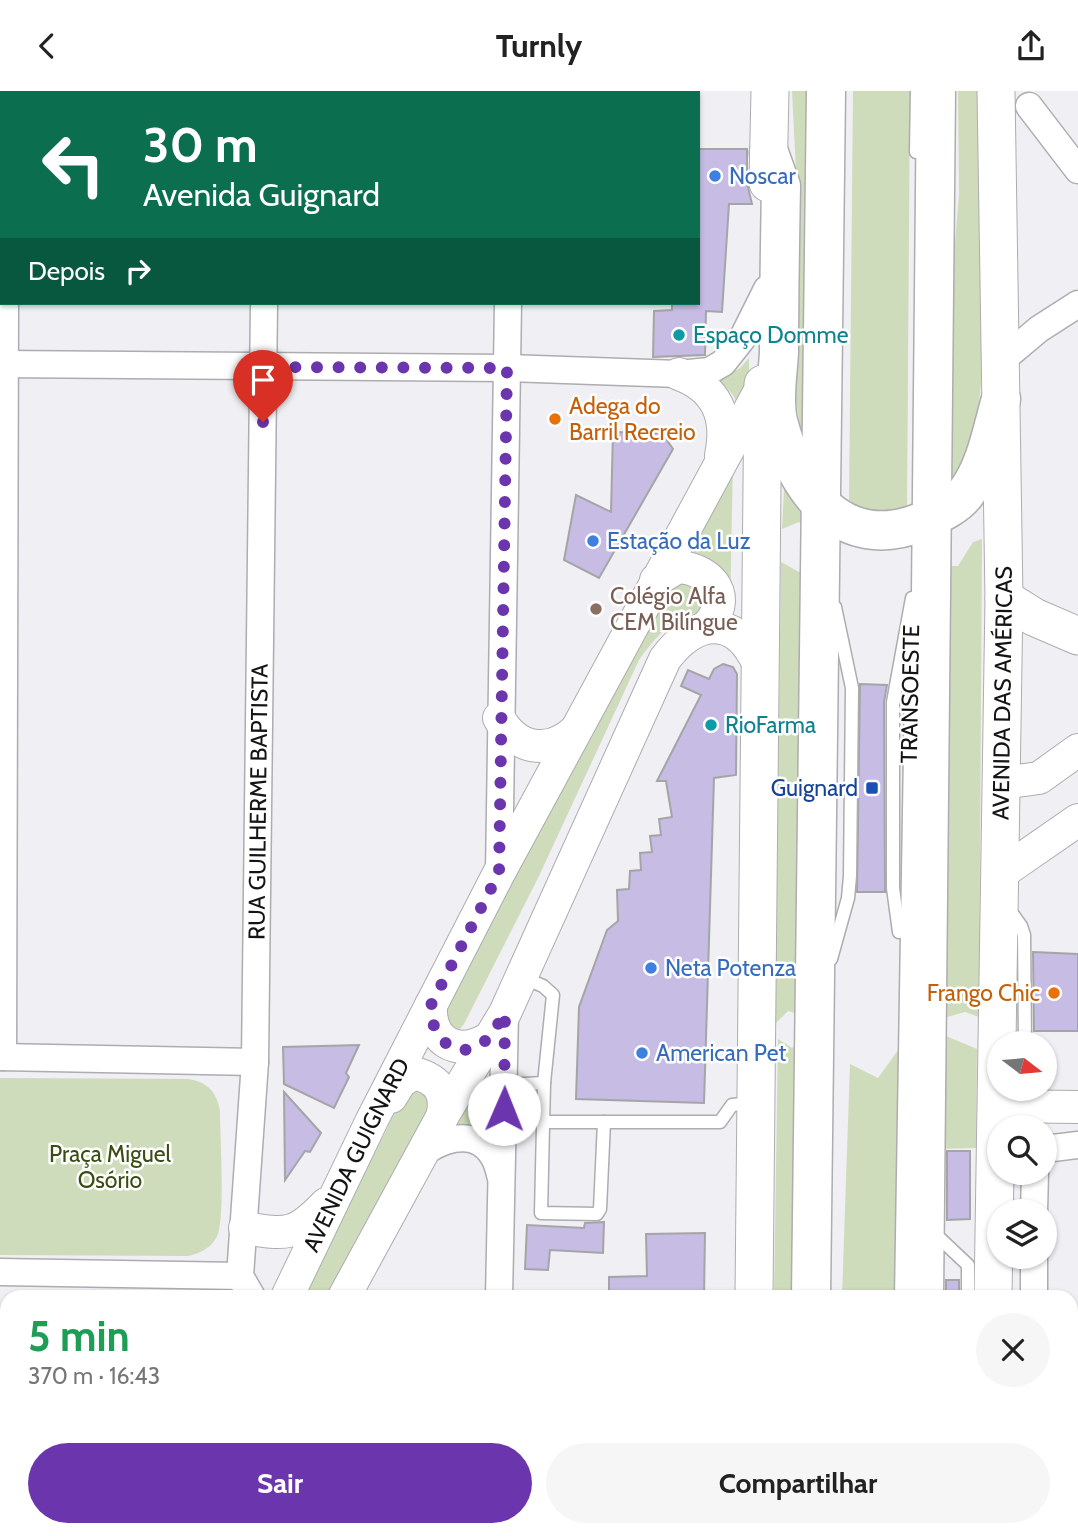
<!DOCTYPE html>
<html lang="pt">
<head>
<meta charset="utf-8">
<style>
  body { margin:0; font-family:Cabin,sans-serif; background:#f6f6f6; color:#222; height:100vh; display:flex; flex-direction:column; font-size:26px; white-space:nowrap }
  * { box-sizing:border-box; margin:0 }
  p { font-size:23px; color:#767676 }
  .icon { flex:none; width:38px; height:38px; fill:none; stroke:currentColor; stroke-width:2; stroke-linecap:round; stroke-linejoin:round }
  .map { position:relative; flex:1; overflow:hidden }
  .details { position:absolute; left:0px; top:1199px; width:1078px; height:247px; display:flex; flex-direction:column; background:#fff; border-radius:21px 21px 0 0; box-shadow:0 2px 5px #0004 }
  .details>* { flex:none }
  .top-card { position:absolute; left:0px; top:0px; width:700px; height:214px; box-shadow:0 2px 5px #0004; background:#0b6e4f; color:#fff; overflow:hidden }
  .needle { width:46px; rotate:106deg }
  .buttons { position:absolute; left:987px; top:940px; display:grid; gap:14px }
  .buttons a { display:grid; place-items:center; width:70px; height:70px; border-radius:50%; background:#fff; box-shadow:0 2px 5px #0004; font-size:35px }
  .pin { position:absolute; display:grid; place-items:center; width:60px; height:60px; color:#fff; margin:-72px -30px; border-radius:50% 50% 50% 0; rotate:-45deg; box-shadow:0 0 7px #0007 }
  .pin .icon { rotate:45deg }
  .me { position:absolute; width:77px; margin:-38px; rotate:1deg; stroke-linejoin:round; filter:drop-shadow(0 0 5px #0008) }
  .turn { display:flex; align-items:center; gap:24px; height:147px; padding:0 28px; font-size:32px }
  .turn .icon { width:91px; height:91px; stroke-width:2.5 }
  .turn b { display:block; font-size:49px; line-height:60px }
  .then { display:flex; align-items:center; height:66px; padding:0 28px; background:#0003; gap:14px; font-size:26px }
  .round { display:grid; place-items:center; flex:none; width:74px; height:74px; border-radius:37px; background:#f6f6f6 }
  .summary { display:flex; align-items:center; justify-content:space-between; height:119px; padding:0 28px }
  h1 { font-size:42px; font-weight:700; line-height:52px; color:#1e9e55 }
  .primary-button { display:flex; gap:14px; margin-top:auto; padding:14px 28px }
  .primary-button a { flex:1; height:80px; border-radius:42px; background:#6b36ad; color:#fff; font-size:28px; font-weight:700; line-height:80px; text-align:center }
  .primary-button a+a { background:#f6f6f6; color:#222 }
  header { display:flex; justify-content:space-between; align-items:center; height:91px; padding:0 28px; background:#fff; font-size:32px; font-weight:700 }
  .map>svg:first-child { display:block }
  .green { fill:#cedcbb }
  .building { fill:#c7bce4; stroke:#a5a4a7; stroke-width:2 }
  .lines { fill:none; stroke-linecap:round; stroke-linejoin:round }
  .service-casing { stroke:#adacaf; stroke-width:15 }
  .minor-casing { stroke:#adacaf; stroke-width:29 }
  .tertiary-casing { stroke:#adacaf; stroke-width:34 }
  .secondary-casing { stroke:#adacaf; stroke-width:39 }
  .trunk-casing { stroke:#adacaf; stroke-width:41 }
  .service { stroke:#fff; stroke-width:12 }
  .minor { stroke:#fff; stroke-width:26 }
  .tertiary { stroke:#fff; stroke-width:32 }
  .secondary { stroke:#fff; stroke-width:37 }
  .trunk { stroke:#fff; stroke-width:38 }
  .route { stroke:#6b36ad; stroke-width:12; stroke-dasharray:0 21.6 }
  .shop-dot { fill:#3f7fe0; stroke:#fff; stroke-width:2.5 }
  .culture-dot { fill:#0f9aa8; stroke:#fff; stroke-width:2.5 }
  .food-dot { fill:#e8710a; stroke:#fff; stroke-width:2.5 }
  .education-dot { fill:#8d6e63; stroke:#fff; stroke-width:2.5 }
  .transit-dot { fill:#1a4fb4; stroke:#fff; stroke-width:2.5 }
  .labels { text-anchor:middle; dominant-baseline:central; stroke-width:5; stroke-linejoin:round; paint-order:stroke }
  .shop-label { font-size:23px; fill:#366cbe; stroke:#fff; text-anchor:start }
  .culture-label { font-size:23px; fill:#0d838f; stroke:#fff; text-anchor:start }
  .food-label { font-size:23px; fill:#c56008; stroke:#fff; text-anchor:start }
  .education-label { font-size:23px; fill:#785e54; stroke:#fff; text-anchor:start }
  .street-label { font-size:23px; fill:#141415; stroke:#fff }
  .transit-label { font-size:23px; fill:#164399; stroke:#fff; text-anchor:end }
  .park-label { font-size:23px; fill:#3a4d12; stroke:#fff }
</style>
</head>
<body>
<header><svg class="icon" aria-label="back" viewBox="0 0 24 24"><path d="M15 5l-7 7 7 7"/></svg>Turnly<svg class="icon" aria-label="share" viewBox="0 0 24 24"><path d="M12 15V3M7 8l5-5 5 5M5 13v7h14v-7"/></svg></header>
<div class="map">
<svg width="1078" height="1445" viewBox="0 0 1078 1445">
  <rect width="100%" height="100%" fill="#f0eff3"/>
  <g class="green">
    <polygon points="792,0 807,0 813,376 799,331 795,302 796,80"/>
    <polygon points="853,0 910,0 907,421 871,421 849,412"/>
    <path d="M 958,0 L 982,0 L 981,292 C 978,332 968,369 944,402 L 944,283 L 959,103 Z"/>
    <polygon points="749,267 749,289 739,316 733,304 719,289 740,277"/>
    <path d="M 733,368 L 730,521 C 687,514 662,536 639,569 L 539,785 L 464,933 L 459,939 L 449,943 L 438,920 Z"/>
    <polygon points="785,379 813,443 799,431 782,438"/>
    <polygon points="982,448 979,926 965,921 947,926 938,919 946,475 958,475 973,451"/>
    <polygon points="781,471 799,481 811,473 805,925 788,920 775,933"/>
    <polygon points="806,944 793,1206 774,1206 778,948 792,957"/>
    <polygon points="946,945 977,958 976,1057 936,1058 938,954"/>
    <polygon points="899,958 896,1206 842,1206 850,973 878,987"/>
    <path d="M 0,987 L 189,988 C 207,991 217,1001 220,1020 C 220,1047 225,1121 218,1143 C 213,1156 201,1162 188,1165 L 0,1164 Z"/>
    <polygon points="484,995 485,1041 455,1032"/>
    <polygon points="419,996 432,1013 329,1206 302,1206 403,1006"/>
    <rect x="835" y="1439" width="59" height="6"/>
  </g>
  <g class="building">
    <polygon points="698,58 747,58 747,92 752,113 729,113 722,221 706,220 705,264 653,266 654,220 672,219 672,212 698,212"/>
    <polygon points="613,341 662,342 673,358 599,487 564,469 576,404 611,421"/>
    <polygon points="723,573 733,576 737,583 736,684 714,687 704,1012 576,1008 579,916 607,839 618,830 617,799 629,798 630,780 641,779 640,762 652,761 650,745 661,744 659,728 672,726 666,690 657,690 701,604 681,595 688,579 709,588 714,578"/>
    <polygon points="860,593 887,594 884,611 885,801 857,801"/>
    <polygon points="1033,861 1078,863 1078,940 1034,940"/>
    <polygon points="359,954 346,982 349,986 334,1017 284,993 283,956"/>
    <polygon points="284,1001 321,1042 310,1061 305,1060 285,1089"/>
    <polygon points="947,1060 970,1060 970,1128 947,1129"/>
    <polygon points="604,1131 603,1162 550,1159 548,1179 525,1178 527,1134 584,1137 585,1132"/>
    <polygon points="705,1142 704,1206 609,1206 609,1186 647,1185 646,1143"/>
    <rect x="946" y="1189" width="13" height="17"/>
  </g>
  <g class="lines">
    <defs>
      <g id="service">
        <polyline points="916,61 917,0"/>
        <polyline points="1008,817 1021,835 1024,844 1025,952"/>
        <polyline points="899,841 893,797 893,611 912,507"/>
        <polyline points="831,868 848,807 850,785 852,597 835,516"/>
        <polyline points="522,886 543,895 553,904 544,992 541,1122 597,1123 600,1118 604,1031"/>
        <polyline points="505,994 544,992"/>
        <polyline points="544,1031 720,1031 732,1014 752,1012"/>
        <polyline points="933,1141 968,1174 968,1206"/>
        <polyline points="901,1206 912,538"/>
        <polyline points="596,1438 596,1445"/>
        <polyline points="539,1445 540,1438"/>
        <polyline points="680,1445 680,1438"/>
        <polyline points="899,1445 899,1438"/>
      </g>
      <g id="minor">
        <polyline points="8,2 8,0"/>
        <polyline points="265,2 265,0"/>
        <polyline points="509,2 509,0"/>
        <polyline points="1029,15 1078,79"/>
        <polyline points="1001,270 1039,238 1078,213"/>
        <polyline points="0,273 507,277 679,283 709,280 723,272 742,248 767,198"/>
        <polyline points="499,782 508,212"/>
        <polyline points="0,966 255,971"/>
        <polyline points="3,966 5,212"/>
        <polyline points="1045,1058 1078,1054"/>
        <path d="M 421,1064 C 452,1039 491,1039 500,1084"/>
        <polyline points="1034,1120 1035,1082"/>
        <polyline points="0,1181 240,1185"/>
        <path id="s1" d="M 252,1206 L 240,1185 L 255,971 L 264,212"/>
        <polyline points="499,1206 505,922"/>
        <polyline points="1034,1206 1034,1166"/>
        <polyline points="1071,1301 1078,1301"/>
        <polyline points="1071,1326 1078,1326"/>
        <polyline points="236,1445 237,1438"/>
        <polyline points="492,1445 492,1438"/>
      </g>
      <g id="tertiary">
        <path d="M 679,283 C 717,297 729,326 721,364"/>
        <path d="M 656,489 L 678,476 C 713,478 734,508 706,536"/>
        <path d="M 499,627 C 516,659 549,664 575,640"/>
        <polyline points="1003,692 1039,687 1078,659"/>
        <polyline points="1000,783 1078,729"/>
        <path d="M 431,914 C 429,949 455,966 486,949"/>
        <path d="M 391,1006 L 401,990 L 415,982 C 439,989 448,1002 442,1026"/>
        <polyline points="994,1015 1078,1016"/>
        <path d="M 245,1137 C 287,1144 296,1145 326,1113"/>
        <path id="s2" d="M 287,1206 L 372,1029 L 499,782 L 763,294"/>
        <path d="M 344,1206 L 442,1026 L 505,922 L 665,568 C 695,527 735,523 758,572"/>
        <polyline points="162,1445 166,1438"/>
        <polyline points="216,1445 219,1438"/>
      </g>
      <g id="secondary">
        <polyline points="768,92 770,0"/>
        <polyline points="1004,507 1034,526 1078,545"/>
        <polyline points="754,1206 763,293"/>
        <path id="s3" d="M 993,1206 L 1004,507 L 996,0"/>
        <polyline points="751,1438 751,1445"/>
        <polyline points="991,1445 991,1438"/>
      </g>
      <g id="trunk">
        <path d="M 769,62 L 781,95 C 780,150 779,206 779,261 C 778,282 773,309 778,330 C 795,398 842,463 921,431 C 936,424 956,416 966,402 C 986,376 992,339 1001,308"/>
        <polyline points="811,1206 826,0"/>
        <polyline points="924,1206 936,0"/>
        <polyline points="922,1438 922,1445"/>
        <polyline points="809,1445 810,1438"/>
      </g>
    </defs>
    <use href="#service" class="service-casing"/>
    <use href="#minor" class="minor-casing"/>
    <use href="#tertiary" class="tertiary-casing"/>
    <use href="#secondary" class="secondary-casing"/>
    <use href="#trunk" class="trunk-casing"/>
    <use href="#service" class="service"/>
    <use href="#minor" class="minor"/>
    <use href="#tertiary" class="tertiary"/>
    <use href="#secondary" class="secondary"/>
    <use href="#trunk" class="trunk"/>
  </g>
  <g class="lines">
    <path class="route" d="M 263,331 L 264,276 L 507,277 L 499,782 L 431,914 C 429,945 456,974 485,950 C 493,943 499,931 505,922 L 504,1018"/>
  </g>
  <g class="shop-dot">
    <circle cx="715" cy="85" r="7"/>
    <circle cx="593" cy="450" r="7"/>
    <circle cx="651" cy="877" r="7"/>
    <circle cx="642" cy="962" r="7"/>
  </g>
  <g class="culture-dot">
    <circle cx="679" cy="244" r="7"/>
    <circle cx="711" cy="634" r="7"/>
  </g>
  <g class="food-dot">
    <circle cx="555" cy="328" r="7"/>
    <circle cx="1054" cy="902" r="7"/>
  </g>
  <circle class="education-dot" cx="596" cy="518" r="7"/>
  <rect class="transit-dot" x="865" y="690" width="14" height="14" rx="3.5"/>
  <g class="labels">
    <g class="shop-label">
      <text x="729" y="85">Noscar</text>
      <text x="607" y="450">Estação da Luz</text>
      <text x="665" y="877">Neta Potenza</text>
      <text x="656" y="962">American Pet</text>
    </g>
    <g class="culture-label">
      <text x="693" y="244">Espaço Domme</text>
      <text x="725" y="634">RioFarma</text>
    </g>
    <g class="food-label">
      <text x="569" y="315">Adega do<tspan x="569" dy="26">Barril Recreio</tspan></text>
      <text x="1040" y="902" text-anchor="end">Frango Chic</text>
    </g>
    <g class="education-label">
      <text x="610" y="505">Colégio Alfa<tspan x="610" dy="26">CEM Bilíngue</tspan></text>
    </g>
    <g class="street-label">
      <text transform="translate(910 603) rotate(-89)">TRANSOESTE</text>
      <text stroke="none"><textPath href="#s3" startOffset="604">AVENIDA DAS AMÉRICAS</textPath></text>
      <text stroke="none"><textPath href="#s1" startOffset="499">RUA GUILHERME BAPTISTA</textPath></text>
      <text stroke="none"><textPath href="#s2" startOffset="158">AVENIDA GUIGNARD</textPath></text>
    </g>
    <g class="transit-label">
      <text x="858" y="697">Guignard</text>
    </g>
    <g class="park-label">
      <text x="110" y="1063">Praça Miguel<tspan x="110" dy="26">Osório</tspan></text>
    </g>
  </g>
</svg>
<div class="buttons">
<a><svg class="needle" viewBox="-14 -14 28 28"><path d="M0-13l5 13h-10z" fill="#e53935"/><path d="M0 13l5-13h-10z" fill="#767676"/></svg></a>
<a><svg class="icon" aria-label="search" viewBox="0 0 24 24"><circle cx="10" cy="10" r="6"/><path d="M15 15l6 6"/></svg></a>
<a><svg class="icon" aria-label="layers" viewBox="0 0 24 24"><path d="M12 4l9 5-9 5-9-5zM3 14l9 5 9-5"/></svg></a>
</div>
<div class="pin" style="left:263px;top:331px;background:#d93025"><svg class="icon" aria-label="arrive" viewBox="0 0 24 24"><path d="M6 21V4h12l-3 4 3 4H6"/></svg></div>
<svg class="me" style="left:504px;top:1018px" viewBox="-20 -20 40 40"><circle r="19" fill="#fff"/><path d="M0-13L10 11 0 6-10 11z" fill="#6b36ad"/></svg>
<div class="top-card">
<div class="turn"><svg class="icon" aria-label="left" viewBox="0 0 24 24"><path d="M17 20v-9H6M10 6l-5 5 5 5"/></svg><div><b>30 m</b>Avenida Guignard</div></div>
<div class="then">Depois<svg class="icon" aria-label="right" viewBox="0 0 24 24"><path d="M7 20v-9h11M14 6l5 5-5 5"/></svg></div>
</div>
<section class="details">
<div class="summary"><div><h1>5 min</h1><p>370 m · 16:43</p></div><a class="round"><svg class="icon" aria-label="close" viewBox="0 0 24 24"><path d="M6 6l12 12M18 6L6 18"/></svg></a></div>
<div class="primary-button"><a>Sair</a><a>Compartilhar</a></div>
</section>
</div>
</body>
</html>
